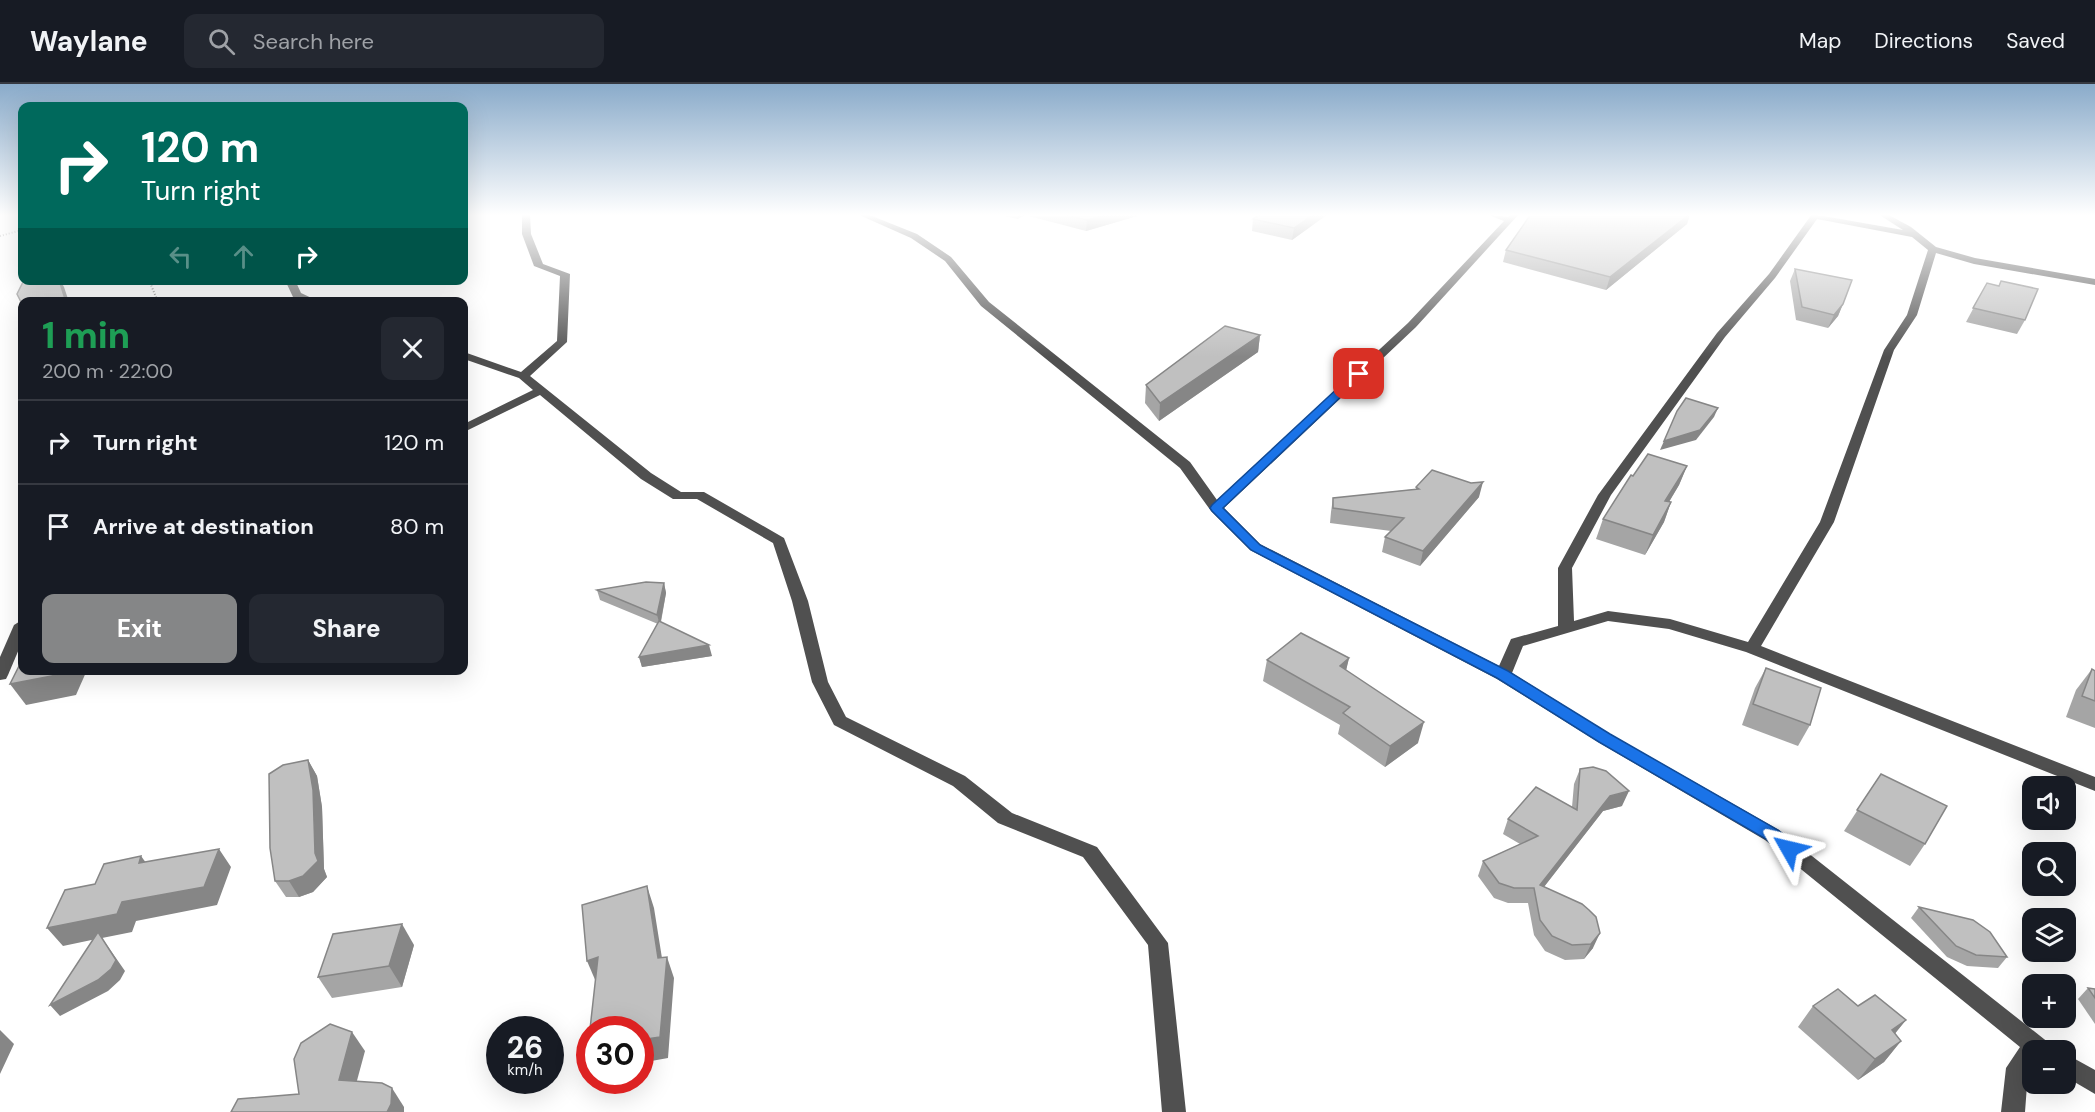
<!DOCTYPE html>
<html lang="en">
<head>
<meta charset="utf-8">
<style>
  body { margin:0; font-family:"DM Sans",sans-serif; background:#242831; color:#f1f3f6; height:100vh; display:flex; flex-direction:column; font-size:22px; white-space:nowrap }
  * { box-sizing:border-box; margin:0 }
  p { font-size:20px; color:#9ea1a6 }
  .icon { flex:none; width:33px; height:33px; fill:none; stroke:currentColor; stroke-width:2; stroke-linecap:round; stroke-linejoin:round }
  .map { position:relative; flex:1; overflow:hidden }
  .details { position:absolute; left:18px; top:213px; width:450px; height:378px; display:flex; flex-direction:column; background:#171b24; border-radius:12px; box-shadow:0 6px 24px #0002 }
  .details>* { flex:none }
  .banner { position:absolute; left:18px; top:18px; width:450px; height:183px; border-radius:12px; box-shadow:0 6px 24px #0002; background:#00695c; color:#fff; overflow:hidden }
  .tools { position:absolute; left:2022px; top:692px; display:grid; gap:12px }
  .tools a { display:grid; place-items:center; width:54px; height:54px; border-radius:12px; background:#171b24; box-shadow:0 6px 24px #0002; font-size:30px }
  .speed { position:absolute; left:486px; top:932px; display:flex; gap:12px; font-size:30px; font-weight:700; text-align:center }
  .speed>* { display:grid; place-content:center; width:78px; height:78px; border-radius:50%; background:#171b24; box-shadow:0 6px 24px #0002; line-height:1 }
  .speed small { font-size:15px; font-weight:400 }
  .speed .limit { border:9px solid #d22; background:#fff; color:#111 }
  .pin { position:absolute; display:grid; place-items:center; width:51px; height:51px; color:#fff; margin:-26px; border-radius:12px; box-shadow:0 3px 9px #0006 }
  .me { position:absolute; width:66px; margin:-33px; rotate:307deg; stroke-linejoin:round; filter:drop-shadow(0 0 4px #0008) }
  .turn { display:flex; align-items:center; gap:21px; height:126px; padding:0 24px; font-size:27px }
  .turn .icon { width:78px; height:78px; stroke-width:2.5 }
  .turn b { display:block; font-size:42px; line-height:51px }
  .lanes { display:flex; align-items:center; height:57px; padding:0 24px; background:#0003; justify-content:center; gap:30px; direction:ltr }
  .lanes .off { opacity:.35 }
  .round { display:grid; place-items:center; flex:none; width:63px; height:63px; border-radius:12px; background:#242831 }
  .headline { display:flex; align-items:center; justify-content:space-between; height:102px; padding:0 24px }
  h1 { font-size:36px; font-weight:800; line-height:45px; color:#1e9e55 }
  .action { display:flex; gap:12px; margin-top:auto; padding:12px 24px }
  .action a { flex:1; height:69px; border-radius:12px; background:#858687; color:#fff; font-size:24px; font-weight:800; line-height:69px; text-align:center }
  .action a+a { background:#242831; color:#f1f3f6 }
  ul { padding:0; list-style:none }
  li { display:flex; align-items:center; gap:18px; height:84px; padding:0 24px; border-top:2px solid #363941 }
  li div { flex:1 }
  li b { display:block; font-size:22px }
  li em { font-style:normal }
  header { display:flex; align-items:center; gap:36px; box-sizing:border-box; height:84px; padding:0 30px; background:#171b24; border-bottom:2px solid #363941 }
  header strong { font-size:28px }
  nav { display:flex; gap:33px; margin-inline-start:auto; font-size:21px }
  .search { width:420px; height:54px; background:#242831; display:flex; align-items:center; gap:15px; box-sizing:border-box; padding:0 21px; border-radius:12px; color:#9ea1a6; font-size:22px }
  .map>svg:first-child { display:block }
  .lines { fill:none; stroke-linecap:round; stroke-linejoin:round }
  .path { stroke:#727272; stroke-width:2; stroke-dasharray:1 2; stroke-linecap:butt }
  .minor { fill:#505050; fill-rule:evenodd }
  .wall { fill:#a5a5a5 }
  .shaded-wall { fill:#868686 }
  .building { fill:#c0c0c0; stroke:#868686; stroke-width:1.5 }
  .route { fill:#1a73e8; stroke:#114b97; stroke-width:1.5 }
</style>
</head>
<body>
<header>
<strong>Waylane</strong>
<div class="search"><svg class="icon" aria-label="search" viewBox="0 0 24 24"><circle cx="10" cy="10" r="6"/><path d="M15 15l6 6"/></svg>Search here</div>
<nav><a>Map</a><a>Directions</a><a>Saved</a></nav>
</header>
<div class="map">
<svg width="2095" height="1028" viewBox="0 0 2095 1028">
  <rect width="100%" height="100%" fill="#fff"/>
  <g class="lines">
    <g class="path">
      <polyline points="0,152 22,146"/>
      <polyline points="149,196 158,218"/>
    </g>
    <g class="minor">
      <polygon points="522,130 530,130 531,150 543,180 570,190 567,258 530,292 651,389 681,408 704,408 784,454 808,517 828,598 846,633 965,692 1012,729 1097,763 1168,859 1186,1028 1162,1028 1148,861 1083,773 998,739 953,702 834,641 812,598 792,517 773,459 697,415 673,415 641,395 540,311 464,348 464,340 533,306 519,294 464,275 464,268 521,288 557,257 560,192 534,182 522,150"/>
      <path d="M 857,130 L 867,130 L 917,150 L 951,173 L 989,218 L 1190,378 L 1217,416 L 1408,239 L 1504,137 L 1486,130 L 1508,133 L 1511,130 L 1519,130 L 1416,243 L 1224,424 L 1260,460 L 1499,582 L 1511,555 L 1558,542 L 1558,484 L 1598,411 L 1717,249 L 1769,190 L 1812,130 L 1903,146 L 1878,130 L 1887,130 L 1911,143 L 1936,163 L 1975,174 L 2095,195 L 2095,201 L 1974,180 L 1936,169 L 1917,231 L 1894,266 L 1834,438 L 1761,562 L 2095,693 L 2095,707 L 1746,568 L 1669,545 L 1608,537 L 1523,562 L 1512,589 L 1610,650 L 1779,746 L 2049,959 L 2052,966 L 2032,966 L 2032,982 L 2028,988 L 2025,1028 L 2001,1028 L 2006,984 L 2020,963 L 1765,756 L 1598,658 L 1497,595 L 1250,466 L 1211,427 L 1180,384 L 981,222 L 945,177 L 911,154 ZM 1817,135 L 1912,153 L 1928,166 L 1907,231 L 1884,266 L 1820,438 L 1748,558 L 1670,535 L 1608,527 L 1574,537 L 1572,484 L 1611,411 L 1725,253 L 1775,194 Z"/>
      <polygon points="285,196 295,196 301,209 320,218 305,218 293,213"/>
      <polygon points="22,536 22,558 8,591 6,595 0,596 0,573 14,541"/>
      <polygon points="2066,970 2095,986 2095,1010 2066,993"/>
    </g>
  </g>
  <g class="wall">
    <polygon points="995,130 1144,130 1086,147 1025,131 1017,135"/>
    <polygon points="1328,130 1292,156 1252,147 1253,135"/>
    <polygon points="1531,130 1690,130 1687,140 1606,206 1503,178 1506,166"/>
    <polygon points="1795,185 1843,220 1838,232 1828,244 1796,236 1790,197"/>
    <polygon points="1987,199 2025,236 2017,250 1966,238"/>
    <polygon points="1260,251 1258,268 1159,337 1145,319 1146,301"/>
    <polygon points="1687,382 1679,401 1669,418 1671,418 1664,438 1645,471 1596,455 1603,435 1633,392"/>
    <polygon points="1416,403 1479,413 1420,482 1382,468 1385,453 1391,447 1330,439 1331,428 1333,414 1416,405"/>
    <polygon points="664,499 666,509 661,538 712,572 642,583 639,573 658,540 600,516 597,506"/>
    <polygon points="1349,574 1346,586 1418,659 1385,683 1338,650 1340,641 1263,597 1267,576"/>
    <polygon points="1766,584 1810,641 1798,662 1742,641 1755,604"/>
    <polygon points="2092,585 2095,587 2095,644 2066,633 2076,606"/>
    <polygon points="308,676 317,692 322,723 324,785 327,793 313,808 299,813 286,813 275,797"/>
    <polygon points="1580,685 1622,722 1603,727 1544,803 1582,820 1593,864 1584,875 1565,876 1545,867 1534,851 1528,819 1508,819 1494,814 1478,792 1483,777 1520,760 1503,750 1508,735 1572,723 1574,700"/>
    <polygon points="1881,690 1925,760 1910,782 1844,747"/>
    <polygon points="1919,823 2007,873 1998,884 1967,882 1947,873 1911,834"/>
    <polygon points="414,861 402,903 332,914 318,893"/>
    <polygon points="2088,904 2095,905 2095,940 2078,915"/>
    <polygon points="1813,922 1858,922 1906,936 1895,949 1901,957 1884,978 1858,996 1798,943"/>
  </g>
  <g class="shaded-wall">
    <polygon points="1017,130 1025,130 1025,131 1017,135"/>
    <polygon points="1108,130 1144,130 1086,147 1087,136"/>
    <polygon points="1314,130 1328,130 1292,156 1294,144"/>
    <polygon points="1690,130 1687,140 1606,206 1610,193"/>
    <polygon points="59,196 60,196 64,203 69,218 66,218"/>
    <polygon points="1843,220 1838,232 1828,244 1834,231"/>
    <polygon points="1260,251 1258,268 1159,337 1160,319"/>
    <polygon points="1718,324 1714,333 1696,356 1660,366 1664,357"/>
    <polygon points="1687,382 1679,401 1658,436 1665,417"/>
    <polygon points="1483,398 1479,413 1420,482 1423,467"/>
    <polygon points="1671,418 1664,438 1645,471 1653,451"/>
    <polygon points="664,499 666,509 660,541 657,531"/>
    <polygon points="709,561 712,572 642,583 639,573"/>
    <polygon points="1349,574 1344,595 1340,582"/>
    <polygon points="63,586 87,586 76,611 26,621 10,600"/>
    <polygon points="1424,638 1418,659 1385,683 1390,662"/>
    <polygon points="308,676 317,692 322,723 324,785 327,793 313,808 299,813 289,797 315,769"/>
    <polygon points="1629,707 1622,722 1603,727 1536,813 1540,801 1610,712"/>
    <polygon points="219,765 231,783 217,821 136,837 132,848 102,854 125,887 120,896 108,907 60,932 50,921 101,854 63,862 47,844"/>
    <polygon points="141,772 155,791 139,779"/>
    <polygon points="647,802 654,824 665,893 667,873 674,894 668,974 640,979 640,956 658,874"/>
    <polygon points="402,840 414,861 402,903 389,882"/>
    <polygon points="1600,849 1593,864 1584,875 1591,860"/>
    <polygon points="598,873 596,898 587,877"/>
    <polygon points="1906,936 1889,957 1892,946"/>
    <polygon points="0,946 14,960 0,990"/>
    <polygon points="352,948 365,967 352,1015 339,996"/>
    <polygon points="1901,957 1884,978 1858,996 1875,975"/>
    <polygon points="392,1004 404,1023 404,1028 387,1028"/>
  </g>
  <g class="building">
    <polygon points="1062,130 1108,130 1087,136"/>
    <polygon points="1261,130 1314,130 1294,144 1253,135"/>
    <polygon points="1531,130 1690,130 1610,193 1506,166"/>
    <polygon points="1795,185 1852,196 1843,220 1834,231 1802,223"/>
    <polygon points="24,196 59,196 66,218 22,218 22,220 17,210"/>
    <polygon points="2001,197 2038,205 2025,236 1973,224 1987,199 1999,202"/>
    <polygon points="1225,242 1260,251 1160,319 1146,301"/>
    <polygon points="1686,314 1718,324 1700,346 1664,357 1677,327"/>
    <polygon points="1648,370 1687,382 1665,417 1671,418 1653,451 1603,435 1631,391 1633,392"/>
    <polygon points="1432,386 1471,399 1483,398 1423,467 1385,453 1404,434 1333,424 1333,414 1419,405 1416,403"/>
    <polygon points="646,498 664,499 657,531 597,506"/>
    <polygon points="659,537 709,561 639,573"/>
    <polygon points="1301,549 1349,574 1340,582 1424,638 1390,662 1343,629 1350,623 1267,576"/>
    <polygon points="22,576 22,586 63,586 62,590 10,600"/>
    <polygon points="1766,584 1821,604 1810,641 1753,620"/>
    <polygon points="2092,585 2095,587 2095,617 2082,612"/>
    <polygon points="308,676 313,706 315,769 318,777 303,792 289,797 275,797 270,764 269,690 283,681"/>
    <polygon points="1593,683 1606,687 1629,707 1610,712 1540,801 1582,820 1589,826 1596,833 1600,849 1591,860 1572,861 1552,852 1540,836 1534,804 1514,804 1499,799 1483,777 1538,752 1508,735 1536,703 1577,726 1580,685"/>
    <polygon points="1881,690 1947,722 1925,760 1857,726"/>
    <polygon points="219,765 204,803 122,818 117,830 47,844 65,806 95,800 104,780 141,772 139,779"/>
    <polygon points="647,802 658,874 667,873 660,953 640,956 640,945 590,945 598,873 587,877 582,821"/>
    <polygon points="1919,823 1973,836 1990,848 2007,873 1976,871 1956,862"/>
    <polygon points="402,840 389,882 318,893 333,850"/>
    <polygon points="98,848 116,876 111,885 98,896 50,921"/>
    <polygon points="2088,904 2095,905 2095,914"/>
    <polygon points="1838,905 1858,922 1875,911 1906,936 1892,946 1901,957 1875,975 1813,922"/>
    <polygon points="330,940 352,948 339,996 382,999 392,1004 391,1020 387,1028 231,1028 238,1015 299,1010 294,975 301,959"/>
    <polygon points="590,947 590,965 587,966"/>
  </g>
  <linearGradient id="sky" x2="0" y2="1"><stop stop-color="#8aabca"/><stop offset="0.48" stop-color="#fff"/><stop offset="1" stop-color="#fff" stop-opacity="0"/></linearGradient>
  <rect width="2095" height="273" fill="url(#sky)"/>
  <path class="route" d="M 1356,287 L 1365,290 L 1223,424 L 1260,461 L 1508,587 L 1610,650 L 1778,746 L 1796,760 L 1798,765 L 1796,770 C 1783,774 1775,763 1766,755 L 1599,658 L 1497,594 L 1251,466 L 1212,427 L 1210,424 L 1212,421 Z"/>
</svg>
<div class="tools">
<a><svg class="icon" aria-label="sound" viewBox="0 0 24 24"><path d="M4 9h4l5-4v14l-5-4H4zM17 9q2 3 0 6"/></svg></a>
<a><svg class="icon" aria-label="search" viewBox="0 0 24 24"><circle cx="10" cy="10" r="6"/><path d="M15 15l6 6"/></svg></a>
<a><svg class="icon" aria-label="layers" viewBox="0 0 24 24"><path d="M12 4l9 5-9 5-9-5zM3 14l9 5 9-5"/></svg></a>
<a>+</a>
<a>−</a>
</div>
<div class="speed"><div>26<small>km/h</small></div><div class="limit">30</div></div>
<div class="pin" style="left:1359px;top:290px;background:#d93025"><svg class="icon" aria-label="arrive" viewBox="0 0 24 24"><path d="M6 21V4h12l-3 4 3 4H6"/></svg></div>
<svg class="me" style="left:1789px;top:765px" viewBox="-20 -20 40 40"><path d="M0-17L14 15 0 8-14 15z" fill="#1a73e8" stroke="#fff" stroke-width="4"/></svg>
<div class="banner">
<div class="turn"><svg class="icon" aria-label="right" viewBox="0 0 24 24"><path d="M7 20v-9h11M14 6l5 5-5 5"/></svg><div><b>120 m</b>Turn right</div></div>
<div class="lanes"><svg class="icon off" aria-label="left" viewBox="0 0 24 24"><path d="M17 20v-9H6M10 6l-5 5 5 5"/></svg><svg class="icon off" aria-label="ahead" viewBox="0 0 24 24"><path d="M12 20V5M6 11l6-6 6 6"/></svg><svg class="icon" aria-label="right" viewBox="0 0 24 24"><path d="M7 20v-9h11M14 6l5 5-5 5"/></svg></div>
</div>
<section class="details">
<div class="headline"><div><h1>1 min</h1><p>200 m · 22:00</p></div><a class="round"><svg class="icon" aria-label="close" viewBox="0 0 24 24"><path d="M6 6l12 12M18 6L6 18"/></svg></a></div>
<ul>
<li><svg class="icon" aria-label="right" viewBox="0 0 24 24"><path d="M7 20v-9h11M14 6l5 5-5 5"/></svg><div><b>Turn right</b></div><em>120 m</em></li>
<li><svg class="icon" aria-label="arrive" viewBox="0 0 24 24"><path d="M6 21V4h12l-3 4 3 4H6"/></svg><div><b>Arrive at destination</b></div><em>80 m</em></li>
</ul>
<div class="action"><a>Exit</a><a>Share</a></div>
</section>
</div>
</body>
</html>
